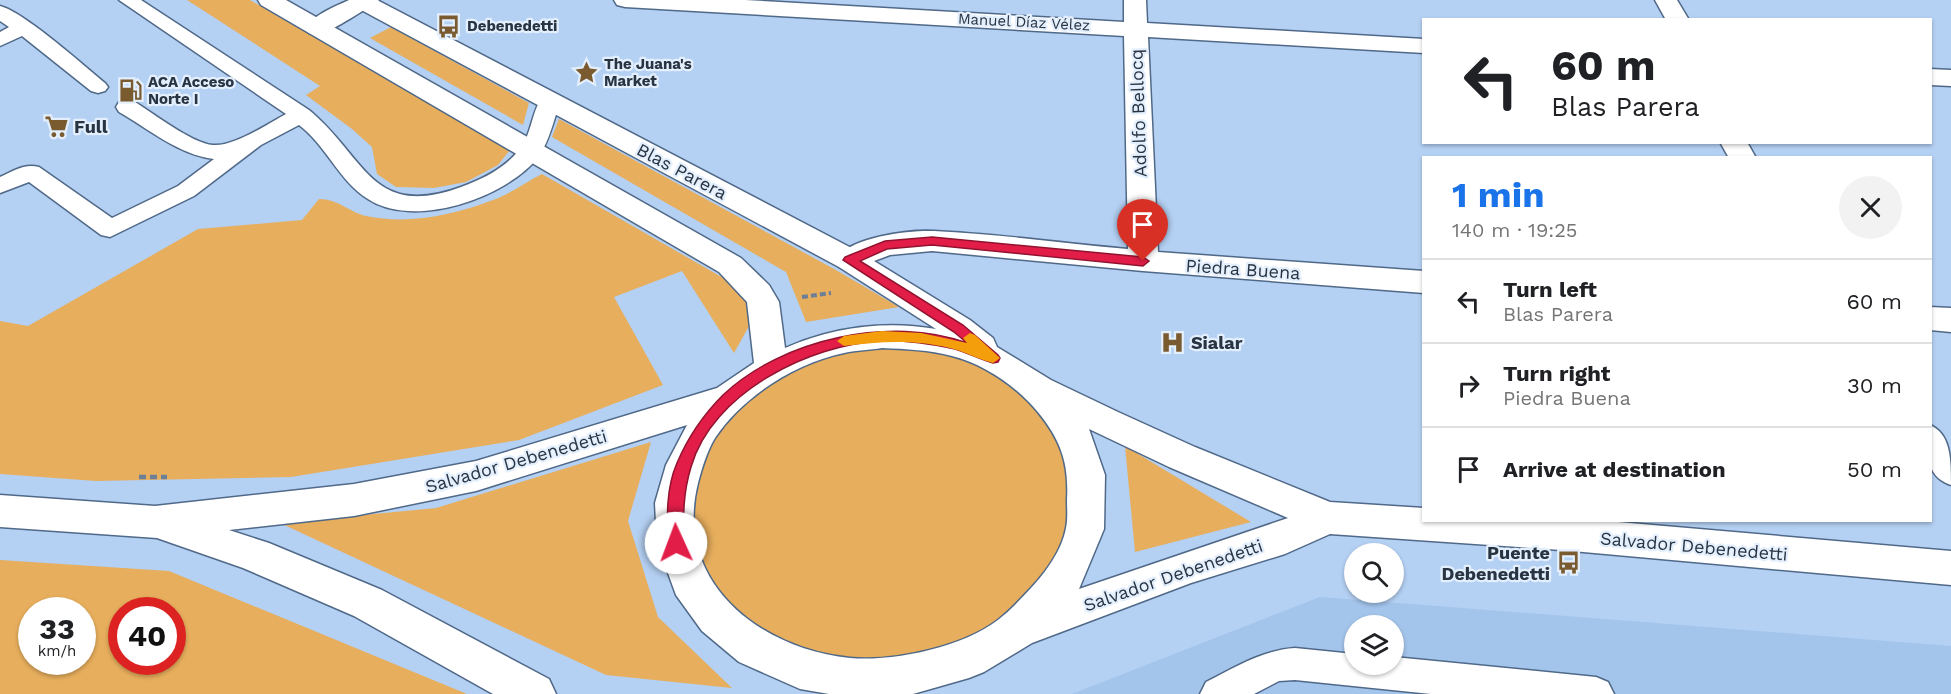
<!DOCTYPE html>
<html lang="en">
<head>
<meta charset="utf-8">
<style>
  body { margin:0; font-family:"Work Sans",sans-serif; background:#f2f2f2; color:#202124; height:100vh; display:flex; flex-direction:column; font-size:22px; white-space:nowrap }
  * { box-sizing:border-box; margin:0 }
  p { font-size:20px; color:#757577 }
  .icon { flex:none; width:33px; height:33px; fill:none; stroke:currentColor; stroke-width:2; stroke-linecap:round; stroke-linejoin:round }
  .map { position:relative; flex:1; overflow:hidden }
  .panel { position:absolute; left:1422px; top:156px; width:510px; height:366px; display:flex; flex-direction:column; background:#fff; border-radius:0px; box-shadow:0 2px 4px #0004 }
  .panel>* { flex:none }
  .banner { position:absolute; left:1422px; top:18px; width:510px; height:126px; border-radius:0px; box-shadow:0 2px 4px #0004; background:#fff; color:#202124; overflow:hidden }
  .buttons { position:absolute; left:1344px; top:543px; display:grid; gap:12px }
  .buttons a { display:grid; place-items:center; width:60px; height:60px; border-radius:50%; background:#fff; box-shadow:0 2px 4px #0004; font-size:30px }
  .speed { position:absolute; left:18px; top:597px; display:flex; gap:12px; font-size:30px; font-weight:700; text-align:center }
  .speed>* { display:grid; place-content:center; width:78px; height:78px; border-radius:50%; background:#fff; box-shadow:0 2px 4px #0004; line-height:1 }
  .speed small { font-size:15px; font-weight:400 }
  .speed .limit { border:9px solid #d22; background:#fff; color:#111 }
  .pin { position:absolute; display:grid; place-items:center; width:51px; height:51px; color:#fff; margin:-62px -26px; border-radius:50% 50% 50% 0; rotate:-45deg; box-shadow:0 0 6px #0007 }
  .pin .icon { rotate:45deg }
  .me { position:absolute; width:66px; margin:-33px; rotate:358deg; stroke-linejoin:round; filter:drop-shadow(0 0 4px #0008) }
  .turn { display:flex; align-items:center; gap:21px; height:126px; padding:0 30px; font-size:27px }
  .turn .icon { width:78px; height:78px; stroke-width:2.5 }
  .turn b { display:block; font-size:42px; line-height:51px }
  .round { display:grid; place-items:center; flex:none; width:63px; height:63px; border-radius:32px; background:#f2f2f2 }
  .head { display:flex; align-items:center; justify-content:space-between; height:102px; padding:0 30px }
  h1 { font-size:36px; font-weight:700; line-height:45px; color:#1a73e8 }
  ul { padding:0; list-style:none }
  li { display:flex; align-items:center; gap:18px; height:84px; padding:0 30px; border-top:2px solid #e0e0e0 }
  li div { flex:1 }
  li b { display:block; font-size:22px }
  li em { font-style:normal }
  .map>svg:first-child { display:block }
  .built { fill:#a3c4eb; fill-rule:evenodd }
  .green { fill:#e7ae5d; fill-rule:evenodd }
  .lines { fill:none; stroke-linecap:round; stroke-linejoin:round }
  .service-casing { stroke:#506988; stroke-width:3 }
  .minor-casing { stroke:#506988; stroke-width:3 }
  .tertiary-casing { stroke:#506988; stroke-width:3 }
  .path-far1 { stroke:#6c7f97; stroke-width:4; stroke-dasharray:6 3; stroke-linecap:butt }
  .path { stroke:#6c7f97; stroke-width:4.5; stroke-dasharray:7 4; stroke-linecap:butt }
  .service { fill:#fff; fill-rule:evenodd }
  .minor { fill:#fff; fill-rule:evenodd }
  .tertiary { fill:#fff; fill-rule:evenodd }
  .route { fill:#e11d48; stroke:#92132f; stroke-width:1.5 }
  .slow { fill:#f59e0b }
  .labels { text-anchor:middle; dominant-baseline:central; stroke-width:4.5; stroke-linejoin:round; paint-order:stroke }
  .far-street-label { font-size:15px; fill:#293442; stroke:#e4effe }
  .far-poi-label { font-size:15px; font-weight:bold; fill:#293442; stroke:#e4effe; text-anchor:start }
  .street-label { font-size:18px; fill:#293442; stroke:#e4effe }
  .poi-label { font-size:18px; font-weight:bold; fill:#293442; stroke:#e4effe; text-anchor:start }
</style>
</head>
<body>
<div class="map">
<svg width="1951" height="694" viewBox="0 0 1951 694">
  <rect width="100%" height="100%" fill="#b4d0f3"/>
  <path class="built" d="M 1320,597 L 1951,646 L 1951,694 L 1072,694 ZM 1354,626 L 1394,626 L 1394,664 L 1354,664 Z"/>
  <g class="green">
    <polygon points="187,0 250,0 510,150 498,165 466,182 434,188 396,187 377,174 372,147 352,129 306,95 320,86"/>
    <polygon points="391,27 529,103 523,125 370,38"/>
    <polygon points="559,119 836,270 899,307 806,322 786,272 552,137"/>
    <path d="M 542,174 L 746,291 L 753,319 L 734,353 L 682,271 L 614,297 L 663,385 L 519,440 L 291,477 L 96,481 L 0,474 L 0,321 L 28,326 L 198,229 L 302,220 L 319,199 C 338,199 349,212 366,216 C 408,225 454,215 493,200 C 510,194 526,182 542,174 Z"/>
    <polygon points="844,341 958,345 1069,426 1085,529 1017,630 852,678 716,618 674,503 729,398"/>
    <polygon points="651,442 628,521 658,617 732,688 606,675 280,523 436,508"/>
    <polygon points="1125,446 1251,522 1135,552"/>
    <path d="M 0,560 L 169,571 L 467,694 L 0,694 ZM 32,610 L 82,610 L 82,662 L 32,662 ZM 122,610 L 172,610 L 172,662 L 122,662 Z"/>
  </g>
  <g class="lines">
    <defs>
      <g id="service">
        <path d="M 119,0 L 141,0 L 309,110 C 366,157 371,220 461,187 C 483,179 505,168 519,150 C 532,135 531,112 543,96 L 550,94 L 557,96 L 561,100 C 554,118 550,140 539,156 C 508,197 414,230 368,199 C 339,181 326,145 299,125 L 261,145 L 194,196 L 110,237 L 101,235 L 29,182 L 0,193 L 0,177 C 13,171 25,163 39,167 L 112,218 L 178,186 L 214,159 C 179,155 149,129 119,112 L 116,107 L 119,102 L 127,101 L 135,102 C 153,113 193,144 213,145 C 233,147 268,124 286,114 Z"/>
        <path d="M 0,6 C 24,12 83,65 105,83 L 108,87 L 105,91 L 98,93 L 91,91 L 22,36 L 0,46 L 0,32 L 9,27 L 0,21 Z"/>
        <path d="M 1295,648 L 1354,654 L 1354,664 L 1394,664 L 1394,657 L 1596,677 L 1608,682 L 1614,694 L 1431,694 L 1295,680 L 1279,681 L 1254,694 L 1200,694 L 1206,682 C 1234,668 1262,650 1295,648 Z"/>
      </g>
      <g id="minor">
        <path d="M 349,0 L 379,0 C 377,3 328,32 323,34 C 317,35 314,34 309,33 L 305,28 C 315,14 334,7 349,0 Z"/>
        <path d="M 614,0 L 745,0 L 1124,22 L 1124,0 L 1146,0 L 1147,23 L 1424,39 L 1424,53 L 1148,37 L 1158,252 L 1424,271 L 1424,293 L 1143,271 L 932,251 L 890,255 L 850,270 L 839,267 L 835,260 C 849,237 908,230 934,231 C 998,234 1063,243 1128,249 L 1124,36 L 625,7 L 617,5 Z"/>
        <polygon points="1655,0 1677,0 1689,20 1666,20"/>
        <polygon points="1930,69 1951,70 1951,86 1930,85"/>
        <polygon points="1720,142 1747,142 1756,158 1729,158"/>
        <polygon points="1930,307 1951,308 1951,332 1930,330"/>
        <path d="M 1930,425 C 1951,434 1951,460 1951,485 C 1922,475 1930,450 1930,425 Z"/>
      </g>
      <path id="tertiary" d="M 258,0 L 286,0 L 741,258 L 769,285 L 779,302 L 785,348 C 832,327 886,320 936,329 L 839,267 L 352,5 L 349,0 L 377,0 L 861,253 L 970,320 L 993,338 L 997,347 L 1051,380 L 1118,412 L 1195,447 L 1330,502 L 1424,508 L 1424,520 L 1595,520 L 1951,551 L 1951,585 L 1561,550 L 1330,534 L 1285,554 L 1191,583 L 1032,643 L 984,672 L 969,678 L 913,694 L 829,694 L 800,689 L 739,662 L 702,631 L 676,595 L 657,543 L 655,503 L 666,465 L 687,425 L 476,491 L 354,516 L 229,530 L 269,543 L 382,590 L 549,679 L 556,694 L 493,694 L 354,616 L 243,568 L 157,538 L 0,527 L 0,495 L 155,506 L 354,484 L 476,461 L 717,388 L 754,363 L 747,302 L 719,272 L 261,5 ZM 882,348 C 906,349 929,350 952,356 C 984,364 1016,386 1037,411 C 1061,440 1069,463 1067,500 C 1067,509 1068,519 1066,528 C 1062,550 1046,572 1031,588 C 1022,597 1014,607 1004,615 C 970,646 895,662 850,658 C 760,649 673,582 698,483 C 702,468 707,451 715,438 C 743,396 796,363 844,353 C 857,350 870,350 882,348 ZM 1089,429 L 1169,467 L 1288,518 L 1079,589 L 1104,529 L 1105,475 Z"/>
    </defs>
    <use href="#service" class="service-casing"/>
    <use href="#minor" class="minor-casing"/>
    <use href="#tertiary" class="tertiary-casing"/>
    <polyline class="path-far1" points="802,297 831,293"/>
    <polyline class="path" points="139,477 167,477"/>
    <use href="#service" class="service"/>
    <use href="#minor" class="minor"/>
    <use href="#tertiary" class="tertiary"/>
  </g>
  <path class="route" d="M 932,237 L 1143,257 L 1149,261 L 1143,266 L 932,245 L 887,249 L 860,261 L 963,325 L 998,355 L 1000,358 L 998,362 L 993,363 C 980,359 968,353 955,349 C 931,344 906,340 882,341 C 810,344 712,393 691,467 C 683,493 683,517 684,543 L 682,548 L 676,550 L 670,548 L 668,543 C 667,516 666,488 677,463 C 688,437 704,414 723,395 C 782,339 891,315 967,343 L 954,332 L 843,260 L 845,257 L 885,241 Z"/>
  <path class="slow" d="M 882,331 L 921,333 L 967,343 L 963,338 L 970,333 L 975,335 L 1000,358 L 993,363 C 981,360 969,354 957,350 C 920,339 882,341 844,346 L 837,341 L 844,336 Z"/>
  <defs>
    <symbol id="bus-bare" viewBox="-9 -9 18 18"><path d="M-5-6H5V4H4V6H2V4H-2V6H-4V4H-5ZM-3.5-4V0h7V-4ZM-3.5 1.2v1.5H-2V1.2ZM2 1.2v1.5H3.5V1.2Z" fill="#7a5b30" stroke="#e4effe" stroke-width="2.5" paint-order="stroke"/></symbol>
    <symbol id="sight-bare" viewBox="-9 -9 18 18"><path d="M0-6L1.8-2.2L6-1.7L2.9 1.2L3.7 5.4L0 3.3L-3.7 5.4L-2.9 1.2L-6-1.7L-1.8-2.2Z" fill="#7a5b30" stroke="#e4effe" stroke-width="2.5" paint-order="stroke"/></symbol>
    <symbol id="fuel-bare" viewBox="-9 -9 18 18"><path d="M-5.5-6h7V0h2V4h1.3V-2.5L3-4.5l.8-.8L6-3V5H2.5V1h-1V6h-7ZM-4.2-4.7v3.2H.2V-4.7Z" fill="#7a5b30" stroke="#e4effe" stroke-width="2.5" paint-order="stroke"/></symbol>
    <symbol id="supermarket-bare" viewBox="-9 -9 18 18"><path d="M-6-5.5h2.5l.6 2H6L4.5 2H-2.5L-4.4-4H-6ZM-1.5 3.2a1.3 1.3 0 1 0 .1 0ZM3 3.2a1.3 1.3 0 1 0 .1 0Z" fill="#7a5b30" stroke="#e4effe" stroke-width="2.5" paint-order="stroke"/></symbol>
    <symbol id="hospital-bare" viewBox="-9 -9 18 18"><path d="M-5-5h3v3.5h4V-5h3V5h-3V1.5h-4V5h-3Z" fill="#7a5b30" stroke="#e4effe" stroke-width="2.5" paint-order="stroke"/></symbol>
  </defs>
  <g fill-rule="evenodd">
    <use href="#bus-bare" x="432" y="10" width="33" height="33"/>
    <use href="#sight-bare" x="570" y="56" width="33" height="33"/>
    <use href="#fuel-bare" x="114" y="74" width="33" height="33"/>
    <use href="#supermarket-bare" x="40" y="110" width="33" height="33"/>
    <use href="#hospital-bare" x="1156" y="326" width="33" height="33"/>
    <use href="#bus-bare" x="1552" y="546" width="33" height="33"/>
  </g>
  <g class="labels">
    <g class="far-street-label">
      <text transform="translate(1024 22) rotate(3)">Manuel Díaz Vélez</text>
    </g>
    <g class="far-poi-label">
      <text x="467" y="26">Debenedetti</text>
      <text x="604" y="64">The Juana's<tspan x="604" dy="17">Market</tspan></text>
      <text x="148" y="82">ACA Acceso<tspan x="148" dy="17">Norte I</tspan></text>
    </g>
    <g class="street-label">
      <text transform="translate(1138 113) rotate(-92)">Adolfo Bellocq</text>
      <text transform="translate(682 171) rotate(28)">Blas Parera</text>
      <text transform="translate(1243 269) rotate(4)">Piedra Buena</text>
      <text transform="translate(516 461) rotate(-16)">Salvador Debenedetti</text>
      <text transform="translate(1694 546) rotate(5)">Salvador Debenedetti</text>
      <text transform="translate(1173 575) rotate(-19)">Salvador Debenedetti</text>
    </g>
    <g class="poi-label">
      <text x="74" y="126">Full</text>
      <text x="1191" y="342">Sialar</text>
      <text x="1550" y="552" text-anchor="end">Puente<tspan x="1550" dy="21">Debenedetti</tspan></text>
    </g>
  </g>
</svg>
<div class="buttons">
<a><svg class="icon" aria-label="search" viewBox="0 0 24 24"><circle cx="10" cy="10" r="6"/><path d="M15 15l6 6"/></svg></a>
<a><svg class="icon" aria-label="layers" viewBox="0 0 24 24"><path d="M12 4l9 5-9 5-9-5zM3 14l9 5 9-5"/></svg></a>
</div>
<div class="speed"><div>33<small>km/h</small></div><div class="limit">40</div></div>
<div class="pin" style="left:1143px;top:261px;background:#d93025"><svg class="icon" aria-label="arrive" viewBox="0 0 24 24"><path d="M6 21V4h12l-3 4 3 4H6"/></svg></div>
<svg class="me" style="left:676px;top:543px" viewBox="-20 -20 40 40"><circle r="19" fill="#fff"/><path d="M0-13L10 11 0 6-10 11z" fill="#e11d48"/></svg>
<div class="banner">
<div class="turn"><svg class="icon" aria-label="left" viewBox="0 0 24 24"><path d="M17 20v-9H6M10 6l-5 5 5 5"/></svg><div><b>60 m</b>Blas Parera</div></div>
</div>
<section class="panel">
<div class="head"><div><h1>1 min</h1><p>140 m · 19:25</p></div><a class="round"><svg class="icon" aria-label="close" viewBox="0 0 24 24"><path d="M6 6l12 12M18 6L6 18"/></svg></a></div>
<ul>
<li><svg class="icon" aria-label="left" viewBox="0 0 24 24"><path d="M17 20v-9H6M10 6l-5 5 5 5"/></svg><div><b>Turn left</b><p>Blas Parera</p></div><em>60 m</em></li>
<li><svg class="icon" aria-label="right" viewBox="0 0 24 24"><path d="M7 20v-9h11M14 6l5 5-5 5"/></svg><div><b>Turn right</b><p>Piedra Buena</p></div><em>30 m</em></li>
<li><svg class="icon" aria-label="arrive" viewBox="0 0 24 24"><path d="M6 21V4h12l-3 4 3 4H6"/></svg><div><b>Arrive at destination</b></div><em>50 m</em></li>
</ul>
</section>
</div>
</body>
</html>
